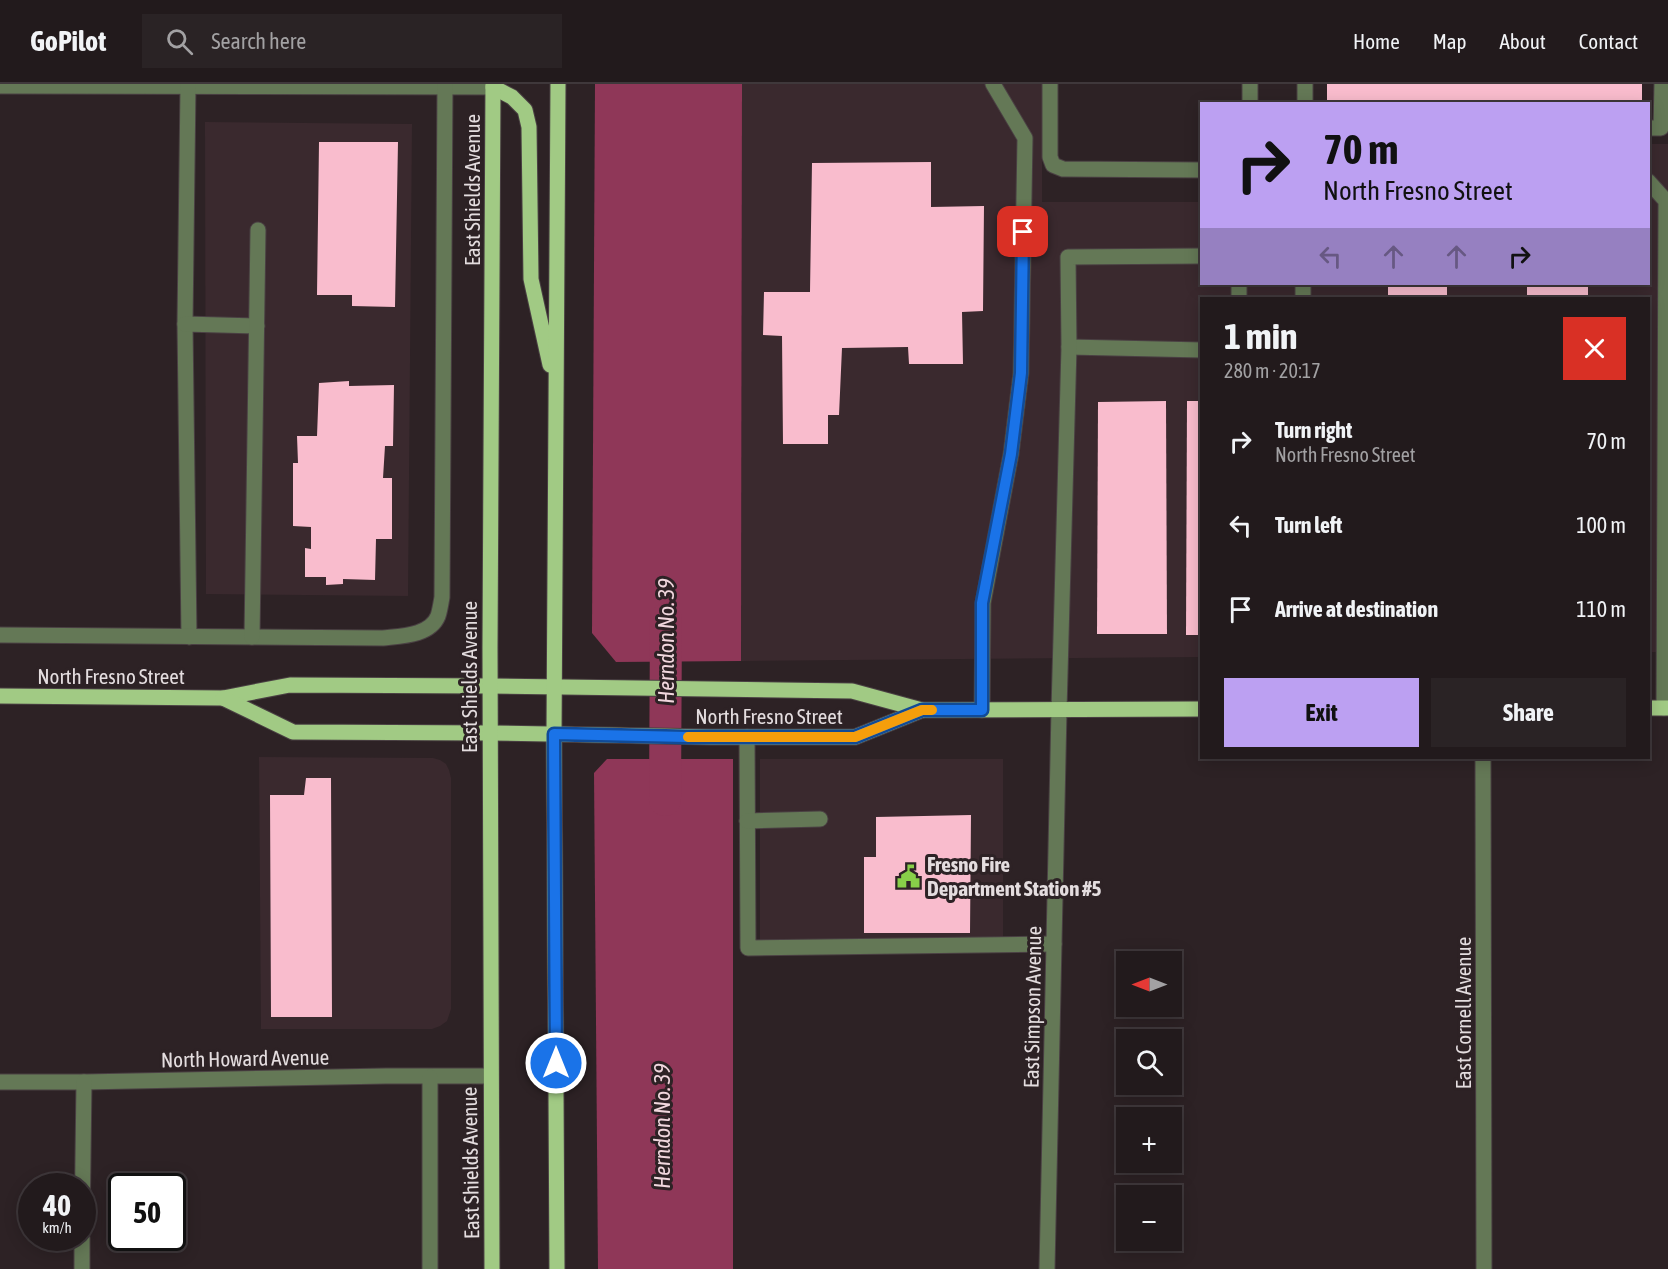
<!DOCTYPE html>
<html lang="en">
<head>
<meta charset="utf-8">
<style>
  body { margin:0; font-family:"Asap Condensed",sans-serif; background:#2a2325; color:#f1f3f6; height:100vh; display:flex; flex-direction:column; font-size:22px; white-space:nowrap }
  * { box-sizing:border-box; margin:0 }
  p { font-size:20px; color:#a2a1a3 }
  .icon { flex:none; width:33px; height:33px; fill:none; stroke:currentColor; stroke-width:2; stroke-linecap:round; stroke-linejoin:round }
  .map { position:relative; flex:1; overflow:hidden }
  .details { position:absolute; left:1200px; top:213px; width:450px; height:462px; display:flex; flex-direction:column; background:#221a1c; border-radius:0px; box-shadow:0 3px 15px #0003,0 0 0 2px #3f383b }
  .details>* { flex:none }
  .top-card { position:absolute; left:1200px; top:18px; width:450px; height:183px; border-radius:0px; box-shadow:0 3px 15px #0003,0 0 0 2px #3f383b; background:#bca0f2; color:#111; overflow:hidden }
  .needle { width:39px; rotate:270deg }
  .tools { position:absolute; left:1116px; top:867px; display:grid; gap:12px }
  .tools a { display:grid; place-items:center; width:66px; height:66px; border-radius:0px; background:#221a1c; box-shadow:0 3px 15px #0003,0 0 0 2px #3f383b; font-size:30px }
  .speed { position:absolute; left:18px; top:1089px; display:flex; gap:12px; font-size:30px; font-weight:700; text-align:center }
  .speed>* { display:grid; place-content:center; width:78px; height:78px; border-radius:50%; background:#221a1c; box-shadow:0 3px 15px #0003,0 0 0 2px #3f383b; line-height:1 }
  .speed small { font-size:15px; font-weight:400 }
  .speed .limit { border:3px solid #111; border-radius:9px; background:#fff; color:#111 }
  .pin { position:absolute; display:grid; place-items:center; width:51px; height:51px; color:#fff; margin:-26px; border-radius:12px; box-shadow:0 3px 9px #0006 }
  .me { position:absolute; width:66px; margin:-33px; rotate:0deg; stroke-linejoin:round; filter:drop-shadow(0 0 4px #0008) }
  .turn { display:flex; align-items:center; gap:21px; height:126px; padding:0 24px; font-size:27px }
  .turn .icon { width:78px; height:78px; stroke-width:2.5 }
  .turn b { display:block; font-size:42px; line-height:51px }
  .lanes { display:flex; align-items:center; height:57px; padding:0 24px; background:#0003; justify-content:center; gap:30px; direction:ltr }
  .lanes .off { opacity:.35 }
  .round { display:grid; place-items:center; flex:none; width:63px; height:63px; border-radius:0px; background:#2a2325 }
  .summary { display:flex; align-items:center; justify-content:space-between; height:102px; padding:0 24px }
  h1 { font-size:36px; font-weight:700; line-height:45px }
  .action { display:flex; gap:12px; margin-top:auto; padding:12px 24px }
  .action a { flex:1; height:69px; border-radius:0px; background:#bca0f2; color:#111; font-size:24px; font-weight:700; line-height:69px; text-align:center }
  .action a+a { background:#2a2325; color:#f1f3f6 }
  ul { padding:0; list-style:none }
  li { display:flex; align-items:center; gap:18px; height:84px; padding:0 24px }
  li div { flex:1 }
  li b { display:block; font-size:22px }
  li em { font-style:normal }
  header { display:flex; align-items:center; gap:36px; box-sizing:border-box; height:84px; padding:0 30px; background:#221a1c; border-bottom:2px solid #3f383b }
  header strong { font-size:28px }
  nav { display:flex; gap:33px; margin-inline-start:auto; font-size:21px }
  .search { width:420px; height:54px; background:#2a2325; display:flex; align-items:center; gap:15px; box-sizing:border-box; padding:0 21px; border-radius:0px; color:#a2a1a3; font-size:22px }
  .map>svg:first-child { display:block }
  .built { fill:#3a292e }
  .water { fill:#8f3758 }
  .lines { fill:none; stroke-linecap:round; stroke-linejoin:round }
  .canal { stroke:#8f3758; stroke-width:32 }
  .building { fill:#f9bccd }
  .minor-casing { stroke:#4a4043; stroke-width:17 }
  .major-casing { stroke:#4a4043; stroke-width:17 }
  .minor { stroke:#647856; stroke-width:15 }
  .major { stroke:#a1ca84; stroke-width:15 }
  .route-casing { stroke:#114b97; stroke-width:15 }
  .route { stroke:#1a73e8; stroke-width:10 }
  .slow { stroke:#f59e0b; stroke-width:10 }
  .labels { text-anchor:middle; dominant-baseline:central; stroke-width:6; stroke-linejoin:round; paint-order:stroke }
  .street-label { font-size:21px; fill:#e4dddf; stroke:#2d2225 }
  .poi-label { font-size:21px; font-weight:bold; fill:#e4dddf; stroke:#2d2225; text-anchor:start }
  .water-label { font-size:22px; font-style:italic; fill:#f1d7de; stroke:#2d2225 }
</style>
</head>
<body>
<header>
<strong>GoPilot</strong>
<div class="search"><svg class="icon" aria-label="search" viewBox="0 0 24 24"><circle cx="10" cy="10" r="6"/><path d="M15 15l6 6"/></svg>Search here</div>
<nav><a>Home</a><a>Map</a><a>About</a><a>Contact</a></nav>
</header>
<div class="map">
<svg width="1668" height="1185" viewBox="0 0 1668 1185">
  <rect width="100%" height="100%" fill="#2d2225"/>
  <g class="built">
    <polygon points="742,0 1042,0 1042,118 1201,118 1202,200 1648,200 1649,60 1668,60 1668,568 1649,568 1648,214 1202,214 1201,573 741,577"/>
    <polygon points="205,38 412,40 408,512 206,510"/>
    <polygon points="259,673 433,674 440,676 446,680 449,686 451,694 451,925 447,937 440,942 432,945 261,945"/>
    <rect x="760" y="675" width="243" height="194"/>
  </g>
  <g class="water">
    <polygon points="595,0 742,0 741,577 616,578 592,549"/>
    <polygon points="607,675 733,675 733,1185 598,1185 594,689"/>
  </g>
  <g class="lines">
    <polyline class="canal" points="665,716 666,535"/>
  </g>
  <g class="building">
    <rect x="1327" y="0" width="315" height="20"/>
    <polygon points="319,58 398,58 395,223 352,222 352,211 317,211"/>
    <polygon points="931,78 931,123 984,122 983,227 962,228 963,280 909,280 908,263 842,264 839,331 828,331 828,360 783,360 782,252 763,251 764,208 810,208 812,79"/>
    <rect x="1388" y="200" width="59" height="14"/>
    <rect x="1527" y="200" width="61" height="14"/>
    <polygon points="349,297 349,302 394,301 393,362 385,362 383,394 392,394 392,455 376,455 375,496 343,495 343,500 326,501 326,493 305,493 305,464 311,465 311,443 293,442 293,379 298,379 297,352 317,352 319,299"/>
    <polygon points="1166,317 1167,550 1097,550 1098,318"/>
    <polygon points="1187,317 1202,317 1202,551 1186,551"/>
    <polygon points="306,694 331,694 332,933 271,933 270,711 304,711"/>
    <polygon points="971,731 970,849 864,849 864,773 876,773 876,733"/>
  </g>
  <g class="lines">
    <defs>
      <g id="minor">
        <polyline points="1050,0 1050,73 1053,81 1063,85 1202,86"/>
        <polyline points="1305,0 1305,20"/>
        <polyline points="0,2 493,3"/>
        <polyline points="188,2 185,240 189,553"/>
        <polyline points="1250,20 1250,0"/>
        <polyline points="1648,44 1661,44 1662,0"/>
        <polyline points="1648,97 1666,117 1664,624"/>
        <polyline points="1239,200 1239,214"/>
        <polyline points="1303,200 1303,214"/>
        <polyline points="185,240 257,242"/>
        <polyline points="1069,263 1202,266"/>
        <path d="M 0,551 L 383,554 C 400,552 430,552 438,532 C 440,526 441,519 442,513 L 445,0"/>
        <polyline points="252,553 258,146"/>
        <polyline points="982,626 983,519 1011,370 1021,289 1025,54 993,0"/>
        <polyline points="747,653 748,864 1054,860"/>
        <polyline points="1483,674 1484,1185"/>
        <polyline points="747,737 820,735"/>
        <polyline points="0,998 84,998 386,992 490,992"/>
        <polyline points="82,1149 84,998"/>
        <polyline points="82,1185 82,1154"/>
        <polyline points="430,1185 430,993"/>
        <polyline points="1047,1185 1059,626 1069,263 1068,173 1202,172"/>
      </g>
      <g id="major">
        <polyline points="493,3 512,13 525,26 529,43 531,195 550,281"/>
        <polyline points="0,612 223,614 290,601 490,602 852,607 922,626 1202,625"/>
        <polyline points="223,614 293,648 490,649 711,653 855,653 922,626"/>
        <polyline points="1648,624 1668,624"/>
        <polyline points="492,1185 490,564 493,0"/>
        <polyline points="557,1185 554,650 558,0"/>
      </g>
    </defs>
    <use href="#minor" class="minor-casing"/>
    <use href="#major" class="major-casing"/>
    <use href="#minor" class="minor"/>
    <use href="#major" class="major"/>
  </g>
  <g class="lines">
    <defs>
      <polyline id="route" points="556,979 554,650 687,653 855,653 922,626 982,626 982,519 1011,370 1021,289 1023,148"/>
    </defs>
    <use href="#route" class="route-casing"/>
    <use href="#route" class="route"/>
    <polyline class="slow" points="688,653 855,653 922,626 932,626"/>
  </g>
  <defs>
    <symbol id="civic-bare" viewBox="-9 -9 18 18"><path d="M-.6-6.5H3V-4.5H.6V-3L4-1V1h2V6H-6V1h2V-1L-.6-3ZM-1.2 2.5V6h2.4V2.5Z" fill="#88cf49" stroke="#2d2225" stroke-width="2.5" paint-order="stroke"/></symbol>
  </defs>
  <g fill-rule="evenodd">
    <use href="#civic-bare" x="892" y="776" width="33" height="33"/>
  </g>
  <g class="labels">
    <g class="street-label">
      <text transform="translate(472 106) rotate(-90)">East Shields Avenue</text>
      <text x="111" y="592">North Fresno Street</text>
      <text transform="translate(469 593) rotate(-90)">East Shields Avenue</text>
      <text x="769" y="632">North Fresno Street</text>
      <text transform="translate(1032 923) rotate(-89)">East Simpson Avenue</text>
      <text transform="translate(1463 929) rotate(-90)">East Cornell Avenue</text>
      <text transform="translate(245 974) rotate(-1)">North Howard Avenue</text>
      <text transform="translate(470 1079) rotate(-91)">East Shields Avenue</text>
    </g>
    <g class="poi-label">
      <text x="927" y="780">Fresno Fire<tspan x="927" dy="24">Department Station #5</tspan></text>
    </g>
    <g class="water-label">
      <text transform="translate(666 557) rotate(-90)">Herndon No. 39</text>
      <text transform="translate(662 1042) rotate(-90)">Herndon No. 39</text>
    </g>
  </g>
</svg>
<div class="tools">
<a><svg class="needle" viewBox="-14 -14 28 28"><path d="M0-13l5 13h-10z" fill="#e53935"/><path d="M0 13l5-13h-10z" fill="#a2a1a3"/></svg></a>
<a><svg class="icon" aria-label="search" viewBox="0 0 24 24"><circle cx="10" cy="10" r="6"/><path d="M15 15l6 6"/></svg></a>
<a>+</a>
<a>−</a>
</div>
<div class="speed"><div>40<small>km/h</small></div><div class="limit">50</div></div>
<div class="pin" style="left:1023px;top:148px;background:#d93025"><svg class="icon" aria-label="arrive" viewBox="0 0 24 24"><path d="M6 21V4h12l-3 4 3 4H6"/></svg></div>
<svg class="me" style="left:556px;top:979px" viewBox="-20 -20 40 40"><circle r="17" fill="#1a73e8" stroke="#fff" stroke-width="3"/><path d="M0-11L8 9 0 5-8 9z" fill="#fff"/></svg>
<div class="top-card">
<div class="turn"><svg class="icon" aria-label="right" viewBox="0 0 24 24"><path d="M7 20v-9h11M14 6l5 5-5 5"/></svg><div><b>70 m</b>North Fresno Street</div></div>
<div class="lanes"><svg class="icon off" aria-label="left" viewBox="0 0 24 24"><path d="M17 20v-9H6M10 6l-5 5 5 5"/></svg><svg class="icon off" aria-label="ahead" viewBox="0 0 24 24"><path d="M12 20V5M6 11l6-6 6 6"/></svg><svg class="icon off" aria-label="ahead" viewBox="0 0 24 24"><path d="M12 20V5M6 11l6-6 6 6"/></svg><svg class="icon" aria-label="right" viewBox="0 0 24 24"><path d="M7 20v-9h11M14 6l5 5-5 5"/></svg></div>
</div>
<section class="details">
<div class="summary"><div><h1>1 min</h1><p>280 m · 20:17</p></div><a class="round" style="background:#d93025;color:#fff"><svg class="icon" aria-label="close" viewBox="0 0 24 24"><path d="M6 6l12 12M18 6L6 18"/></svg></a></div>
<ul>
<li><svg class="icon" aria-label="right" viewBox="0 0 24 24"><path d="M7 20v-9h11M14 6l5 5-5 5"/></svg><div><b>Turn right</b><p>North Fresno Street</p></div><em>70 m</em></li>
<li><svg class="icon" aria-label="left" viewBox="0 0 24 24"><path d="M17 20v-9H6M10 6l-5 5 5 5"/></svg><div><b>Turn left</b></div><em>100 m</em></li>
<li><svg class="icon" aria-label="arrive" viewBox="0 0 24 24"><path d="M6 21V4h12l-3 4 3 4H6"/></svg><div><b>Arrive at destination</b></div><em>110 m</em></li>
</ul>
<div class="action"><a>Exit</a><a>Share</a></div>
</section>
</div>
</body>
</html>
